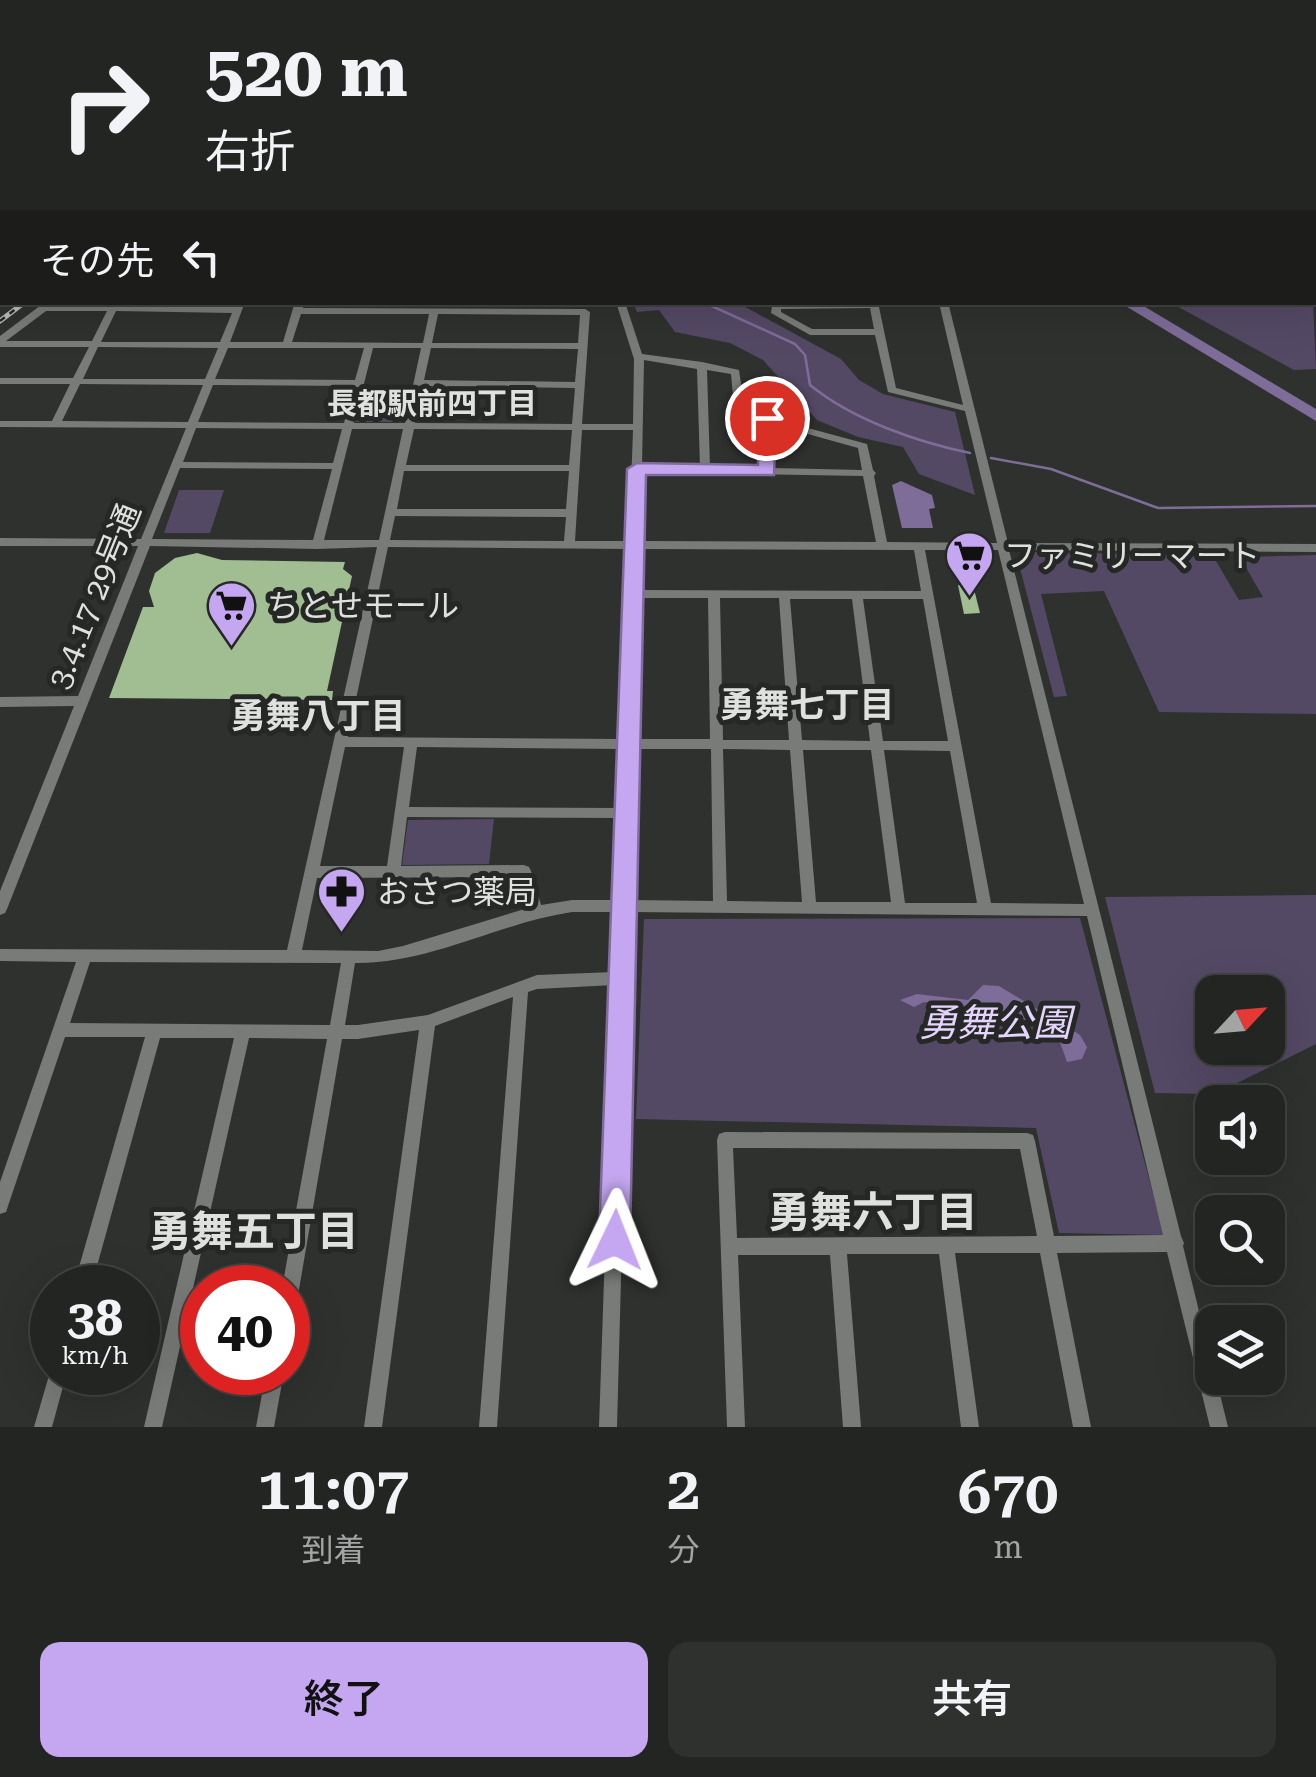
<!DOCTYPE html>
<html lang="ja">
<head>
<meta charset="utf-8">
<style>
  body { margin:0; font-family:"Roboto Serif","Noto Sans JP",serif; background:#2f312f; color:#f1f3f6; height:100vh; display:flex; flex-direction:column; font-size:38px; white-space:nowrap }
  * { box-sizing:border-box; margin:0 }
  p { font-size:32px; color:#a3a5a5 }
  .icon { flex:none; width:55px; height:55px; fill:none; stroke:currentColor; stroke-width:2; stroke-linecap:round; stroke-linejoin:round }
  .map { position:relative; height:1427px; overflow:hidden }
  .sheet { display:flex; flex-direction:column; background:#232522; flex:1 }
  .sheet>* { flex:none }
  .top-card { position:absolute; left:0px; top:0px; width:1318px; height:305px; box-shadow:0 10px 40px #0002,0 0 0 2px #404240; background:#232522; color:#f1f3f6; overflow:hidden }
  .needle { width:65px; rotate:64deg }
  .tools { position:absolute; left:1195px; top:975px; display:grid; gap:20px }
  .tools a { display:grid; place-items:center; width:90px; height:90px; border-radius:20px; background:#232522; box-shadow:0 10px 40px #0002,0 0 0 2px #404240; font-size:50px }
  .speed { position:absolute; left:30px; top:1265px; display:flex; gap:20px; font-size:50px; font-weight:700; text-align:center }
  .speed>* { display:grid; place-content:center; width:130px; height:130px; border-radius:50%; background:#232522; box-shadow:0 10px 40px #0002,0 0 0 2px #404240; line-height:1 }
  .speed small { font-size:25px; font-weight:400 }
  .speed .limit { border:15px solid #d22; background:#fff; color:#111 }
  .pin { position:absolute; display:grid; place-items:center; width:85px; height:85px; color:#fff; margin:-42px; border:5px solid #fff; border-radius:50%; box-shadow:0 2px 10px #0007 }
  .me { position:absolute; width:110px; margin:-55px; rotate:2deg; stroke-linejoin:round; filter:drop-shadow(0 0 8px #0008) }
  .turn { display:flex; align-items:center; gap:35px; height:210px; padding:0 40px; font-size:45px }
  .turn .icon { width:130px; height:130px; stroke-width:2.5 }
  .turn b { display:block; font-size:70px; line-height:85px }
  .then { display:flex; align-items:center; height:95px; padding:0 40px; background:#0003; gap:20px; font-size:38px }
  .eta { display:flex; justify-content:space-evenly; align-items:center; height:170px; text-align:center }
  .eta b { font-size:60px; font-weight:600; line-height:70px }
  .action { display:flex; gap:20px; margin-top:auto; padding:20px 40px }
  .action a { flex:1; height:115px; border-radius:20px; background:#c5a7f1; color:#111; font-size:40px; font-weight:600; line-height:115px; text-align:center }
  .action a+a { background:#2f312f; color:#f1f3f6 }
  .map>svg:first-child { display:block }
  .green { fill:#544965; fill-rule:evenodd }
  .water { fill:#7e6c99 }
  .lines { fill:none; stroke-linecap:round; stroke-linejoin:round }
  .stream { stroke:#7e6c99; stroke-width:2.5 }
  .river { fill:#7e6c99; fill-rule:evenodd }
  .building { fill:#a0be91 }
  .minor { fill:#787b77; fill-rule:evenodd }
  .rail-casing { stroke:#b6b8b6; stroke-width:5 }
  .rail { stroke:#252824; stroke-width:2.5; stroke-dasharray:6; stroke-linecap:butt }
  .route { fill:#c5a7f1; stroke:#806d9d; stroke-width:2.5 }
  .labels { text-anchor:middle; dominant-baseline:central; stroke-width:10; stroke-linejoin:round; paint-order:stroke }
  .far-neighbourhood-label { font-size:30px; font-weight:bold; fill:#dfe1df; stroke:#252824 }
  .poi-label { font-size:32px; fill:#dfe1df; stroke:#252824; text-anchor:start }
  .street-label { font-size:32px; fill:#dfe1df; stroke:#252824 }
  .neighbourhood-label { font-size:35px; font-weight:bold; fill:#dfe1df; stroke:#252824 }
  .near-park-label { font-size:38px; font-style:italic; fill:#e4d4fe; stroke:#252824 }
  .near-neighbourhood-label { font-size:42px; font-weight:bold; fill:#dfe1df; stroke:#252824 }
</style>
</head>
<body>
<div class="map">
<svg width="1316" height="1427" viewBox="0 0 1316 1427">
  <rect width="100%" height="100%" fill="#2f312e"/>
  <g class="green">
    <polygon points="633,303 738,303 841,359 859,380 883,394 955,412 975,495 919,474 903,447 858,437 817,420 763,360 730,343 675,332 659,310 637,312"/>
    <polygon points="1171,303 1313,303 1316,369 1294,370"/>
    <polygon points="412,391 405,422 353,422 361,392"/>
    <polygon points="179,490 224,490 210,533 164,533"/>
    <polygon points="1032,552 1213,556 1239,600 1263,597 1240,557 1316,555 1316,714 1159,712 1104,591 1041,594 1067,696 1054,697 1017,557"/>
    <polygon points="494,819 489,864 402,865 408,820"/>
    <path d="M 1316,895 L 1316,1044 L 1215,1094 L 1155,1093 L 1105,897 ZM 1212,992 L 1268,992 L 1268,1048 L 1212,1048 Z"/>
    <polygon points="1080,918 1164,1235 1059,1233 1036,1128 636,1119 644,919"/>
  </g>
  <g class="water">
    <polygon points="901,481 932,495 935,508 929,509 933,528 902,528 892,485"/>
    <polygon points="983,985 999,986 1080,1035 1087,1047 1082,1059 1067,1062 1056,1031 1015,1017 996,1020 973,1010 924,1002 914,1007 900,1000 917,994 968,1000"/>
  </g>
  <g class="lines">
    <g class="stream">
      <polyline points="1279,0 1283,2"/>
      <path d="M 703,302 L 795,344 L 805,355 L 810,385 C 853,420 917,442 970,453"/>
      <polyline points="991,458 1051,469 1158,508 1316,506"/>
    </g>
    <g class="river">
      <polygon points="755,0 765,0 766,2 756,2"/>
      <polygon points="1119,302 1137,302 1316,409 1316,421"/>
    </g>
  </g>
  <g class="building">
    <polygon points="197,553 222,560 345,562 343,569 352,576 327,691 333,691 332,700 109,698 143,607 154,607 149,591 155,573 175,558"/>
    <polygon points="958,585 973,585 980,613 964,614"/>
  </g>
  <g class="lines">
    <g class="minor">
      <polygon points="457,0 464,0 462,2 455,2"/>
      <polygon points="506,0 513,0 511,2 504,2"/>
      <polygon points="522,0 540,0 543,2 529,2"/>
      <polygon points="702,0 709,0 711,2 704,2"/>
      <polygon points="783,0 789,0 790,2 784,2"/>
      <polygon points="816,0 822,0 823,2 817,2"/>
      <rect x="868" y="0" width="6" height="2"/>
      <polygon points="915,0 921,0 922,2 916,2"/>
      <polygon points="954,0 960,0 961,2 955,2"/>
      <polygon points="995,0 1001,0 1002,2 996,2"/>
      <polygon points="1033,0 1039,0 1040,2 1034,2"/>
      <rect x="0" y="24" width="2" height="4"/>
      <rect x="0" y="101" width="2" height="4"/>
      <rect x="1315" y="143" width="1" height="4"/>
      <path d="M 45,302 L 54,302 L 53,305 L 109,306 L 114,303 L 119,306 L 234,307 L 236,302 L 245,302 L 230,342 L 283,342 L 294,305 L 298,302 L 302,303 L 303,308 L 585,309 L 590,312 L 582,424 L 633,424 L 634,359 L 616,302 L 625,302 L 642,354 L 702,362 L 739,370 L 744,405 L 782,421 L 867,444 L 873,470 L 876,473 L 874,476 L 887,542 L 997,543 L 965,411 L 888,392 L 875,335 L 810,335 L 771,313 L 772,306 L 777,303 L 948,302 L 1008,543 L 1316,544 L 1316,552 L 1009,550 L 1181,1236 L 1184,1243 L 1183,1246 L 1212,1364 L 1212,1378 L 1216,1378 L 1228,1427 L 1210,1427 L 1167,1252 L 1057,1253 L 1091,1427 L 1073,1427 L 1040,1253 L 955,1253 L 979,1427 L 961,1427 L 939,1254 L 847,1254 L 861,1427 L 843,1427 L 830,1255 L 738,1255 L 745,1427 L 727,1427 L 717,1140 L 719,1134 L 725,1132 L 1027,1133 L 1033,1135 L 1035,1141 L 1054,1236 L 1163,1235 L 1087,916 L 631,912 L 629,973 L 631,978 L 629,983 L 617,1427 L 599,1427 L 614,985 L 537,989 L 528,992 L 497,1427 L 479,1427 L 513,997 L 435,1026 L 382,1427 L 364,1427 L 419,1030 L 358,1039 L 342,1039 L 297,1301 L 294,1307 L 288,1310 L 288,1288 L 282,1288 L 327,1039 L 249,1038 L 162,1427 L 144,1427 L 234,1038 L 160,1038 L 91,1288 L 73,1288 L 145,1037 L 65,1037 L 8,1206 L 6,1212 L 0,1214 L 0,1182 L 76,962 L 0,961 L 0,949 L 287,950 L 377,547 L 317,549 L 150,546 L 7,909 L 5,913 L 0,915 L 0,891 L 74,706 L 0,707 L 0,697 L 78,696 L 138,546 L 0,546 L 0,538 L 141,539 L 186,428 L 0,427 L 0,421 L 52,421 L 70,384 L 0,384 L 0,378 L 73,378 L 89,347 L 0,347 L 0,336 ZM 879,307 L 940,307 L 963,405 L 896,388 ZM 870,308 L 874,329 L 812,329 L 781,312 L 781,309 ZM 46,311 L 107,311 L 92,341 L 6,341 ZM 116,311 L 232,313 L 220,342 L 101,342 ZM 301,314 L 429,314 L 423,343 L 292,342 ZM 438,314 L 580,315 L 578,343 L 432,343 ZM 98,347 L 218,348 L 205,379 L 83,379 ZM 228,348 L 364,348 L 355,380 L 215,379 ZM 373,348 L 421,348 L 405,423 L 354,423 ZM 431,348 L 578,349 L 575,382 L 424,380 ZM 644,360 L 697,369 L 700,467 L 642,466 ZM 707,370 L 731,374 L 734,407 L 762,420 L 763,468 L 710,467 ZM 80,384 L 203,385 L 188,422 L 62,421 ZM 213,385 L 354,386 L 344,423 L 198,422 ZM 423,386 L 575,388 L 572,424 L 415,423 ZM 772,424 L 858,448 L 862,470 L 773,468 ZM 196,428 L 342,429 L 333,463 L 183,462 ZM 352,429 L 403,429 L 379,540 L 324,540 ZM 414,429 L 572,430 L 569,465 L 406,465 ZM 582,430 L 633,430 L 629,541 L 575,541 ZM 180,468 L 332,469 L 313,540 L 152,539 ZM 404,471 L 569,471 L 566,509 L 397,509 ZM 642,472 L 863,476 L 876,542 L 640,541 ZM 395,516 L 566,517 L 564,541 L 390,540 ZM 388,547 L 629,549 L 622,739 L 348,737 ZM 640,549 L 914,550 L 921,591 L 639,590 ZM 925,550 L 998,550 L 1084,904 L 991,903 ZM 639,598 L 708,598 L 710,739 L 635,739 ZM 720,598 L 779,598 L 789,740 L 723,740 ZM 790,599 L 852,599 L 870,741 L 802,740 ZM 863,599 L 923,599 L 948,741 L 883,741 ZM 345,747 L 404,747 L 387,866 L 320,866 ZM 417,747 L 622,749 L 620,808 L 409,807 ZM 635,749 L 711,749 L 713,901 L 631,900 L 635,813 ZM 723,749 L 790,750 L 802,902 L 727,901 ZM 803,750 L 871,750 L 891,902 L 816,902 ZM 884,750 L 950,751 L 977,903 L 905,903 ZM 407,817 L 620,818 L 617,900 L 572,900 L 541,905 L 531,871 L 529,867 L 524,865 L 401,866 ZM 519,877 L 528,908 L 403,946 L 378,951 L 302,950 L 317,878 ZM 572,912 L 616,912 L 614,972 L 537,975 L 428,1015 L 358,1025 L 345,1025 L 355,963 C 430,964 498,923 572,912 ZM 90,962 L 341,963 L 330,1025 L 70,1023 ZM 733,1148 L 1020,1149 L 1037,1236 L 737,1238 Z"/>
      <polygon points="52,1365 52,1372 67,1372 52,1427 34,1427"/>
      <polygon points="266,1372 284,1372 274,1427 256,1427"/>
    </g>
    <defs>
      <g id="rail">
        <polyline points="426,2 430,0"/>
        <polyline points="0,321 25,302"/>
      </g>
    </defs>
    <use href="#rail" class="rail-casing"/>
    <use href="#rail" class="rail"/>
  </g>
  <polygon class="route" points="767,413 776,418 774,475 646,475 630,1240 626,1251 615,1255 604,1251 599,1240 627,469 637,463 758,465 758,418"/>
  <defs>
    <symbol id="supermarket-pin" viewBox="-11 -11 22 30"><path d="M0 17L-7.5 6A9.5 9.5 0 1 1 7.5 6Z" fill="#c5a7f1" stroke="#252824"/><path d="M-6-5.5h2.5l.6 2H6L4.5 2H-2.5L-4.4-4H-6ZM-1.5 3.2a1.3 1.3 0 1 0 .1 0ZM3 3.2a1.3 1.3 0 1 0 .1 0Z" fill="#111"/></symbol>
    <symbol id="pharmacy-pin" viewBox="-11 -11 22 30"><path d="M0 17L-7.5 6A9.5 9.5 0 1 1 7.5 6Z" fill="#c5a7f1" stroke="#252824"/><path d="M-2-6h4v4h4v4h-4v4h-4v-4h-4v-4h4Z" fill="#111"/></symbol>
  </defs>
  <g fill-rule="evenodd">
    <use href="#supermarket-pin" x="942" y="528" width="55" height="75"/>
    <use href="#supermarket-pin" x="204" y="578" width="55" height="75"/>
    <use href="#pharmacy-pin" x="314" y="864" width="55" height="75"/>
  </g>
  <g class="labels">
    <g class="far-neighbourhood-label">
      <text x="432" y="403">長都駅前四丁目</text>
    </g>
    <g class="poi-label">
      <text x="1004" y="556">ファミリーマート</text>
      <text x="267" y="606">ちとせモール</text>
      <text x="377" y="892">おさつ薬局</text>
    </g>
    <g class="street-label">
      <text transform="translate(94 596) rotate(-68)">3.4.17 29号通</text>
    </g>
    <g class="neighbourhood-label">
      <text x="807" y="705">勇舞七丁目</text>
      <text x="318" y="716">勇舞八丁目</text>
    </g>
    <g class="near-park-label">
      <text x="995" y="1023">勇舞公園</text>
    </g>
    <g class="near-neighbourhood-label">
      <text x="873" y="1212">勇舞六丁目</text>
      <text x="254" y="1231">勇舞五丁目</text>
    </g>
  </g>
</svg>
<div class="tools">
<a><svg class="needle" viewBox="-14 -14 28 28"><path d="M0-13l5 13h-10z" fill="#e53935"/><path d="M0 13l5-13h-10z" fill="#a3a5a5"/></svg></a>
<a><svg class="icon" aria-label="sound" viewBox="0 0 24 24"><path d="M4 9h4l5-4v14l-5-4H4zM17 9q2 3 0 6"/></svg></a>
<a><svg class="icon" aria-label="search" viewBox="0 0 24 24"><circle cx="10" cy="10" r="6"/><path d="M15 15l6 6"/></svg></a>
<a><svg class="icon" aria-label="layers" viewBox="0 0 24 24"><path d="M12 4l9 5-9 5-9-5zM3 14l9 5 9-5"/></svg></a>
</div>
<div class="speed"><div>38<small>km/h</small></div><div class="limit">40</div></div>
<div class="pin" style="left:767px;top:418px;background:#d93025"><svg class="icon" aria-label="arrive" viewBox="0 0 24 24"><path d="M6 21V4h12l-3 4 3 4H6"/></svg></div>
<svg class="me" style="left:615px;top:1240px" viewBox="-20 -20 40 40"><path d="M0-17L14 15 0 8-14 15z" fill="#c5a7f1" stroke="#fff" stroke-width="4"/></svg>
<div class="top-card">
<div class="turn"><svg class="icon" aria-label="right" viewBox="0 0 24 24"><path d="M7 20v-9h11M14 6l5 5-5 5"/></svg><div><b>520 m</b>右折</div></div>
<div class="then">その先<svg class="icon" aria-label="left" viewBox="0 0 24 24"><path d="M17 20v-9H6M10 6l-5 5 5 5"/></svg></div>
</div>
</div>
<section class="sheet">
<div class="eta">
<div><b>11:07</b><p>到着</p></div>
<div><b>2</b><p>分</p></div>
<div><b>670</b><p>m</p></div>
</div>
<div class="action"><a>終了</a><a>共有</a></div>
</section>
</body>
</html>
